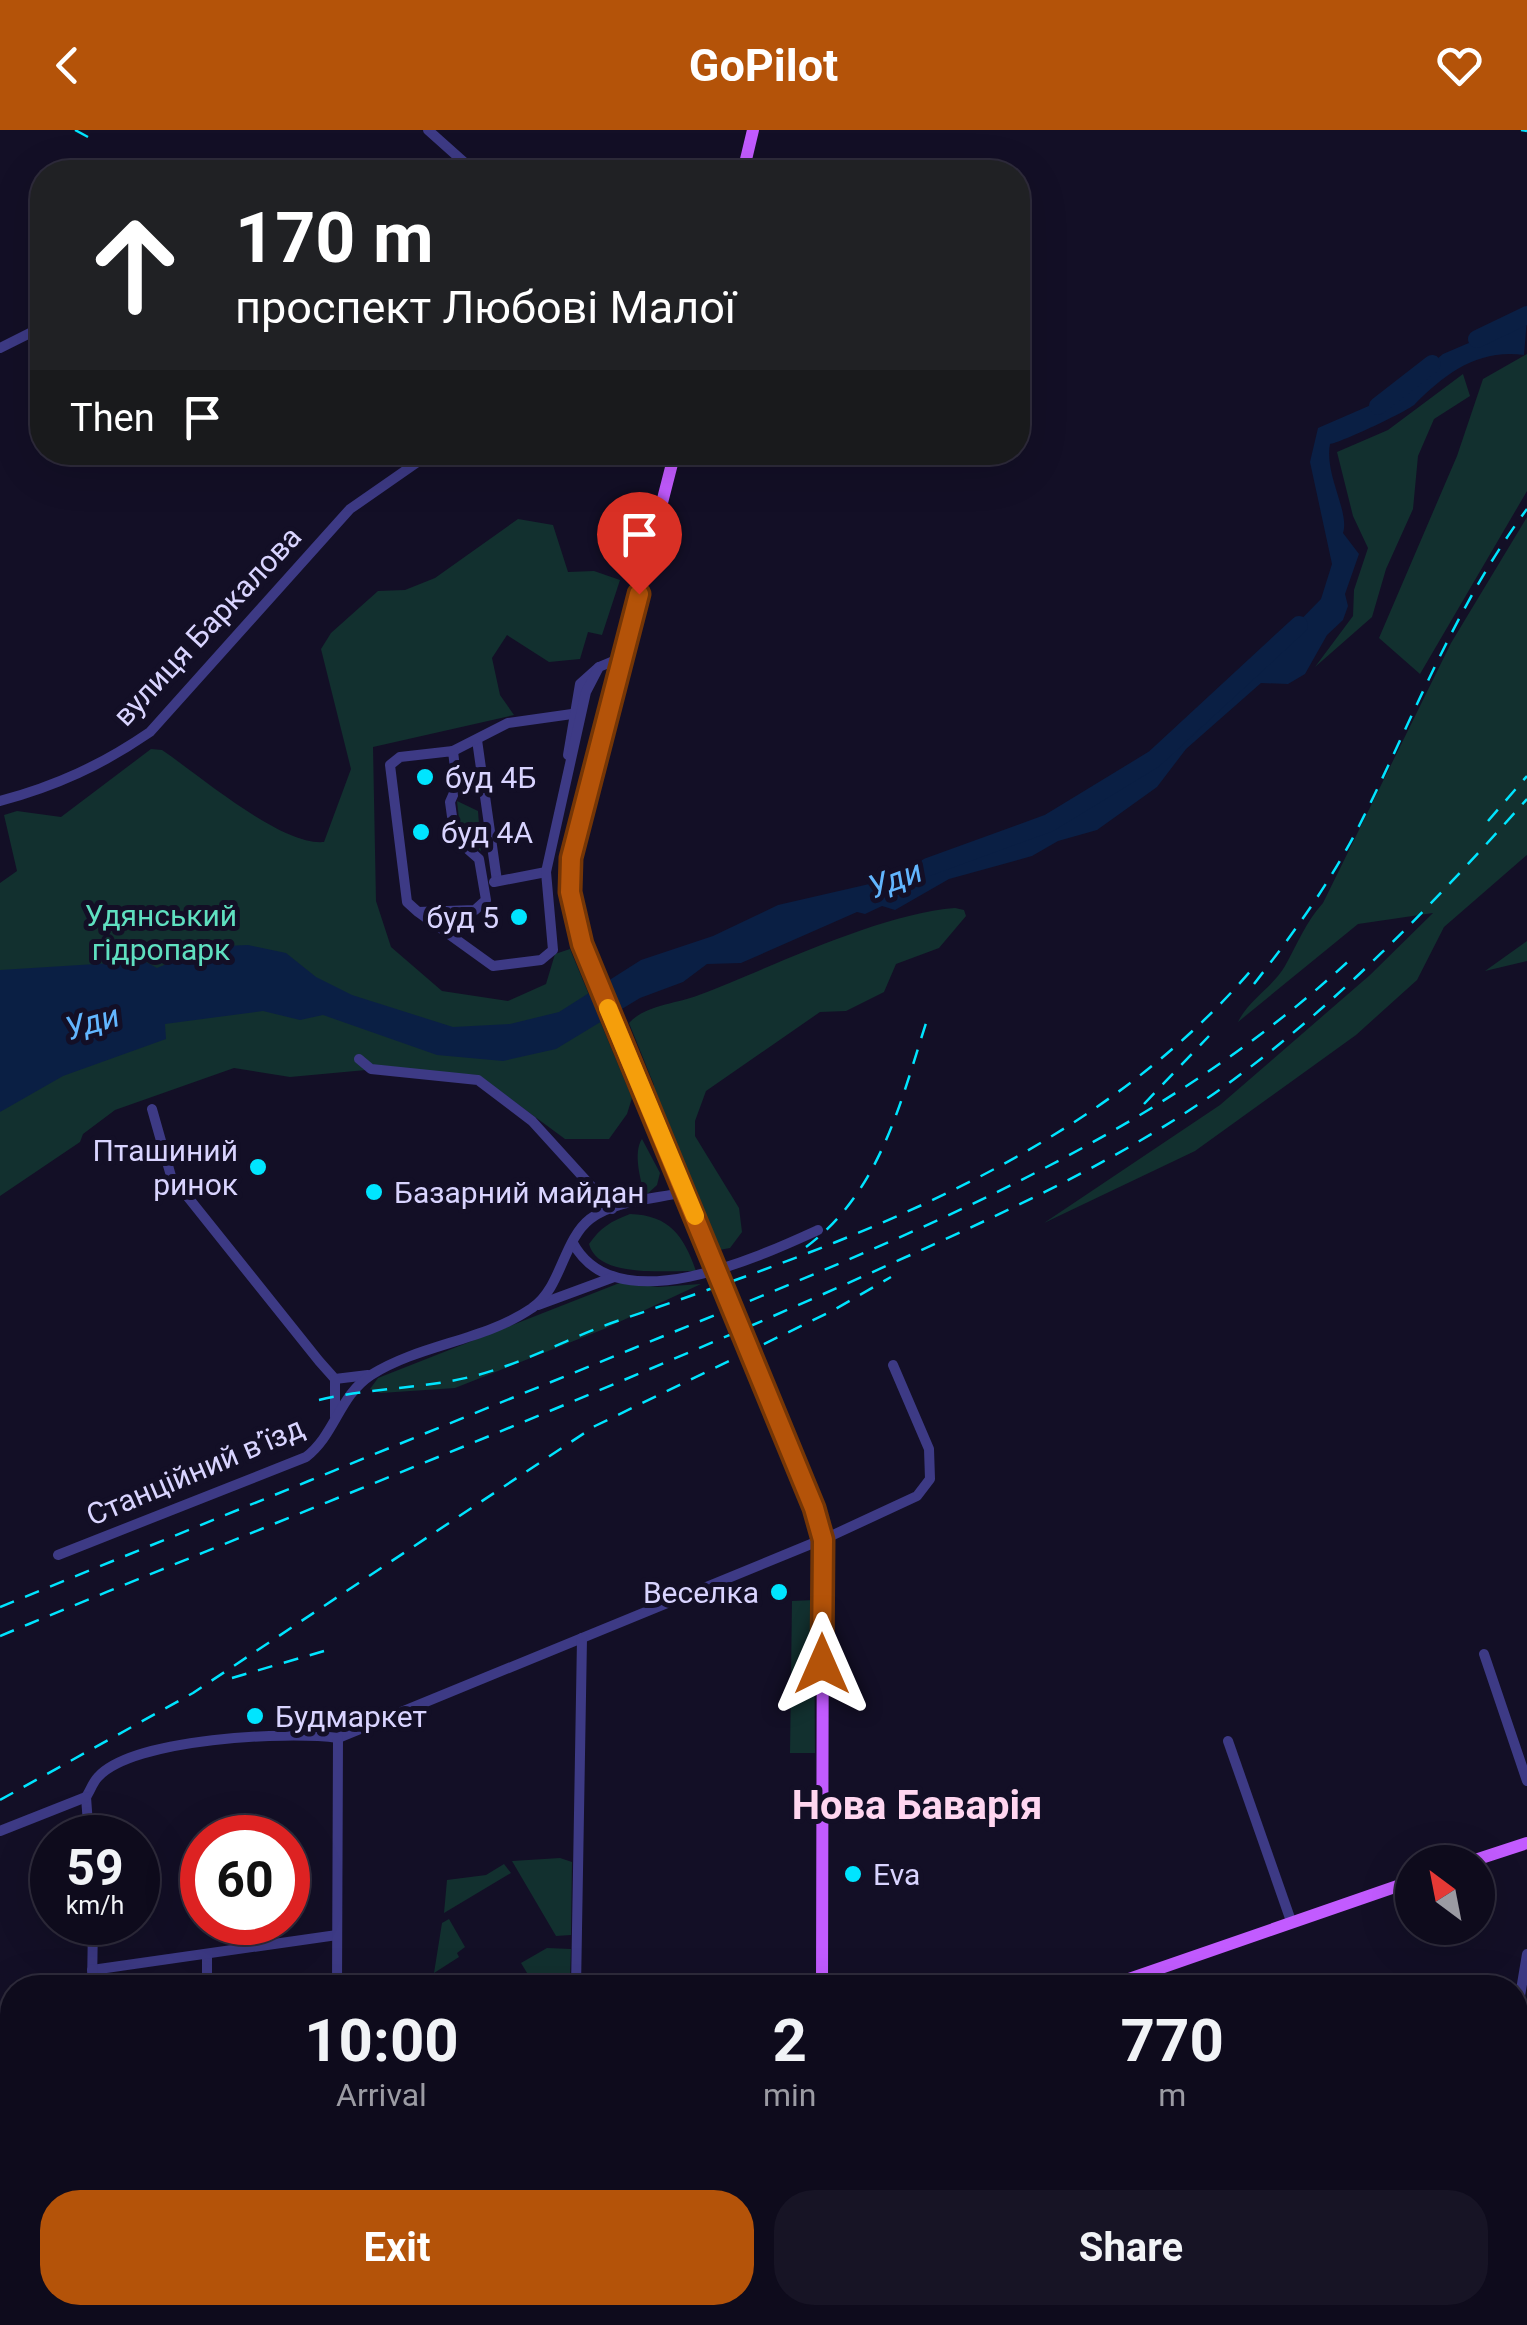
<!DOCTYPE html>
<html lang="en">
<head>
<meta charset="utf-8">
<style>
  body { margin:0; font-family:Roboto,sans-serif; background:#171425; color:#f1f3f6; height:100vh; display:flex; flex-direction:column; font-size:38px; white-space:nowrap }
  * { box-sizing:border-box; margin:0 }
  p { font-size:32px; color:#9b9ba3 }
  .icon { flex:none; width:55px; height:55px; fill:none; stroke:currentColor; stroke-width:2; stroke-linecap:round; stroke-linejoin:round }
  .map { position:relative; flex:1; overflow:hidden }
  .sheet { position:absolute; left:0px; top:1845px; width:1528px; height:350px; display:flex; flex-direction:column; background:#0e0b1c; border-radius:40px 40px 0 0; box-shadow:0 10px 40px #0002,0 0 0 2px #2e2b3b }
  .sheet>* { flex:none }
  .hud { position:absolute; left:30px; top:30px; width:1000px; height:305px; border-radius:40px; box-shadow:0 10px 40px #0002,0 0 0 2px #2e2b3b; background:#202124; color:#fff; overflow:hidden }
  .needle { width:65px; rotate:328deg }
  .controls { position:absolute; left:1395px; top:1715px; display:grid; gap:20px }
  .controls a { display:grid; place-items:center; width:100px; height:100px; border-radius:50%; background:#0e0b1c; box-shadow:0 10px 40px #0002,0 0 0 2px #2e2b3b; font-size:50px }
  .speed { position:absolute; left:30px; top:1685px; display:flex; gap:20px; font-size:50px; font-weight:700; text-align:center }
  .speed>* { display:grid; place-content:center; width:130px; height:130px; border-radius:50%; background:#0e0b1c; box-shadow:0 10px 40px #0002,0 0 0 2px #2e2b3b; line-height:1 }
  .speed small { font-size:25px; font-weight:400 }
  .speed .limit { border:15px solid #d22; background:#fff; color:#111 }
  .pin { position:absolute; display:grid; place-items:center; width:85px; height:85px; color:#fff; margin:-102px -42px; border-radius:50% 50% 50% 0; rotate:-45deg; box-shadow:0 0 10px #0007 }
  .pin .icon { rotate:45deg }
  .me { position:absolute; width:110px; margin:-55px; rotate:0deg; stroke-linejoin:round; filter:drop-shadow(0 0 8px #0008) }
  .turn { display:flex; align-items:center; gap:35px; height:210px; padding:0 40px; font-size:45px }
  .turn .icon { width:130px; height:130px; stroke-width:2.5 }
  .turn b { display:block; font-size:70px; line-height:85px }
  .then { display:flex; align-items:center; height:95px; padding:0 40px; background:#0003; gap:20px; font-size:38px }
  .eta { display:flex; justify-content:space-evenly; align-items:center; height:170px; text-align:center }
  .eta b { font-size:60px; font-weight:700; line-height:70px }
  .cta { display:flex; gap:20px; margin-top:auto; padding:20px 40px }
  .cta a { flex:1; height:115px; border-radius:40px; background:#b45309; color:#fff; font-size:40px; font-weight:700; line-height:115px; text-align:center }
  .cta a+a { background:#171425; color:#f1f3f6 }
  header { display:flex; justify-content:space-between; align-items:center; height:130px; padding:0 40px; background:#b45309; color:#fff; font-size:45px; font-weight:700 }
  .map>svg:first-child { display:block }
  .green { fill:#12302f }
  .water { fill:#0a1f44 }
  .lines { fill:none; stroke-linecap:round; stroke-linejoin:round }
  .river { stroke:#0a1f44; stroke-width:18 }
  .minor { stroke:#3d3a85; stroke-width:10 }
  .major { stroke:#c25bff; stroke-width:12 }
  .rail { stroke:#00e5ff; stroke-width:2.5; stroke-dasharray:15 12; stroke-linecap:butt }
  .major-bridge { stroke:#c25bff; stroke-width:12 }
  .route-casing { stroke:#753606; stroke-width:25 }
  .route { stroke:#b45309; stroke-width:18 }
  .slow { stroke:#f59e0b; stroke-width:18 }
  .poi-dot { fill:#00e5ff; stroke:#130f26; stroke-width:4 }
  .labels { text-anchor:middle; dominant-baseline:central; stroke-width:10; stroke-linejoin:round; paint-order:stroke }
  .street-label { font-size:30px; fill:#d9d4ff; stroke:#130f26 }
  .poi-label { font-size:30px; fill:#d9d4ff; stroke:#130f26; text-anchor:start }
  .park-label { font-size:30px; fill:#5fe0c0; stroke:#130f26 }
  .water-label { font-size:32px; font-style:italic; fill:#62b6ff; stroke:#130f26 }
  .district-label { font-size:40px; font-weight:bold; fill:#ffd6f0; stroke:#130f26 }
</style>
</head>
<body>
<header><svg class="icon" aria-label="back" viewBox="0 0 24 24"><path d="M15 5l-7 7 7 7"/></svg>GoPilot<svg class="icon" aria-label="heart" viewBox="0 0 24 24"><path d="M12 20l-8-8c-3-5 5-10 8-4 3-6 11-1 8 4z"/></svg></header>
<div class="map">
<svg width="1527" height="2195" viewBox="0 0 1527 2195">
  <rect width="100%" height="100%" fill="#130f26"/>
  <g class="green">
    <polygon points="1527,224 1527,361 1420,544 1379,508 1457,326 1483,249"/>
    <polygon points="1463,244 1470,266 1434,289 1418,326 1413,379 1386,439 1372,487 1315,537 1353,486 1354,460 1368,418 1353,386 1337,322 1388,300"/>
    <path d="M 1527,387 L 1527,725 L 1444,797 L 1417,850 L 1356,905 L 1195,1021 L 1044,1093 L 1220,975 L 1370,845 L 1433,783 L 1358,794 L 1238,892 C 1249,869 1273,857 1285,836 C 1298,813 1305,793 1323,773 L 1451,513 Z"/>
    <path d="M 518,389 L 553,395 L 568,442 L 594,441 L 620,450 L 602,505 L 588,502 L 580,529 L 549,532 L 507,505 L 492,528 L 500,565 L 514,585 L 373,617 L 376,771 L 391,817 L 442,861 L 508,871 L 546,854 L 555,824 L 570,819 L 632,968 L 627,984 L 609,1009 L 565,1009 L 478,945 L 366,940 L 290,947 L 234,938 L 115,980 L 83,1004 L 80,1012 L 0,1066 L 0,753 L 17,741 L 4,685 L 17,681 L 61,687 L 151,619 L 162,620 C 199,645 281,716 324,712 L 351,639 L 321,519 L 331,503 L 378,461 L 405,460 L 435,448 Z"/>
    <polygon points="457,671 478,681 481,721 461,707"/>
    <path d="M 955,778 L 964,780 L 966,786 L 939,818 L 896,834 L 884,862 L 846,881 L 820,882 L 706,961 L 695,991 L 695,1006 L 739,1078 L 742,1102 L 730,1118 L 719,1120 L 650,964 L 654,955 L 629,893 C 645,875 676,874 699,865 C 772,837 879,784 955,778 Z"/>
    <polygon points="1527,811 1527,831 1485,841"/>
    <path d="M 642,1009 L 660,1043 L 657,1055 L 645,1066 C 640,1049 633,1022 642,1009 Z"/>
    <path d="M 630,1084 C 669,1085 684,1106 696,1141 C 668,1140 598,1149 589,1114 C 600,1098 611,1091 630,1084 Z"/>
    <polygon points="622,1152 658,1157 701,1154 604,1199 455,1258 381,1263 370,1259 378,1248"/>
    <polygon points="814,1470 815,1623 790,1623 792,1471"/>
    <polygon points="560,1728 572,1732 571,1805 556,1806 512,1731"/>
    <polygon points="504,1734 511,1743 444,1783 447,1750 486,1745"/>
    <polygon points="449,1789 465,1817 457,1823 459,1827 434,1843 442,1793"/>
    <polygon points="547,1818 571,1819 570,1850 532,1851 521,1833"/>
    <polygon points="529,2182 560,2183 560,2187 550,2195 514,2195"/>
    <polygon points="616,2183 616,2182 662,2183 648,2195 626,2195"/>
    <polygon points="828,2183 974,2183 984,2195 836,2195"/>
  </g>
  <path class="water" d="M 1527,188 L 1524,225 C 1478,219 1446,243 1415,274 C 1410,280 1340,313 1330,314 C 1324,344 1350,382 1343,403 L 1359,424 L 1345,464 L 1348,476 L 1343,490 L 1327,505 L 1305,544 L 1288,554 L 1261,553 L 1186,619 L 1157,657 L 1097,700 L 1058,711 L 1032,726 L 949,749 L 895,780 L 882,776 L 865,784 L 857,782 L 741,833 L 707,834 L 683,852 L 640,868 L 556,919 L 503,931 L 437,925 L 323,885 L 300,890 L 263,881 L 165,894 L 166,909 L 63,946 L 0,982 L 0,840 L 144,831 L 157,838 L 183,827 L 193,831 L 225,816 L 248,815 L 286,823 L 316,847 L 352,865 L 453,897 L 510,894 L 559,882 L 641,830 L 713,806 L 778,775 L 878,752 L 1017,705 L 1137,643 L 1187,606 L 1321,469 L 1332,434 L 1310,332 L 1318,298 L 1394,265 L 1443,224 Z"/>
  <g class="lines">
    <g class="river">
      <polyline points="1477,209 1527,185"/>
      <polyline points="1378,276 1432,234"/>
      <polyline points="928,737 1049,693 1154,629 1299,495"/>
    </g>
    <g class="minor">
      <polyline points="428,0 475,42"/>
      <polyline points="0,218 42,197"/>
      <polyline points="477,610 497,751"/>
      <polyline points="453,621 508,593 572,584"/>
      <polyline points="568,625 580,554 599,537"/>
      <path d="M 0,671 C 56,656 102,635 150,602 L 350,379 L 432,322"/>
      <polyline points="494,752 546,742"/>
      <polyline points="418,782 475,780 486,770 479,729 455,708 450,672 457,656 453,621 400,627 390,635 407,772 418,782 493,836 541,830 553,820 546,742 586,562 599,537 623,527"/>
      <polyline points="359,929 371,939 478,950 532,991 612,1079"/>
      <polyline points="152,979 171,1046 319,1231 335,1249 368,1245"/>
      <path d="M 573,1113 C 616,1193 759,1127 818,1100"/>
      <polyline points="538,1175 614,1147"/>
      <polyline points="335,1287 335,1249"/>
      <path d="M 58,1425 L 306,1327 C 335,1305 339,1266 371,1245 C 420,1214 484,1211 532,1178 C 561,1159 563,1110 590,1089 C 614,1070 656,1069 685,1062"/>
      <polyline points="1484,1524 1527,1651"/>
      <polyline points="338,1608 833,1405 917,1366 930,1349 929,1319 893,1235"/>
      <polyline points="1228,1611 1291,1791"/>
      <path d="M 86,1667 C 90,1661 93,1652 98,1647 C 133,1608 288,1601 338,1608"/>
      <polyline points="86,1667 89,1708"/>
      <polyline points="0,1701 86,1667"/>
      <polyline points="207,1824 207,1858"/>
      <polyline points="92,1840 337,1805"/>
      <polyline points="92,1858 93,1792"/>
      <polyline points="337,1858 338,1608"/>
      <polyline points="576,1858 582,1508"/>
      <polyline points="1515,1896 1527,1824"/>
      <polyline points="0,2063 12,2060"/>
      <polyline points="88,2182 88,2195"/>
      <polyline points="329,2182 330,2195"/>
      <polyline points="573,2182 575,2195"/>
      <polyline points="1270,2182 1281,2195"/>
      <polyline points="1464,2195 1466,2182"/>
    </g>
    <g class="major">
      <polyline points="743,42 753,0"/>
      <polyline points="675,322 571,728 572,778 582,814 704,1105"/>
      <polyline points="780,1290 823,1410 822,1858"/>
      <polyline points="1469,1732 1527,1713"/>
      <polyline points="1103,1858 1412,1751"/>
      <polyline points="586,2195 601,2182"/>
    </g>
    <g class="rail">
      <polyline points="75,0 88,7"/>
      <polyline points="1521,0 1527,1"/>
      <polyline points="1488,691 1527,646"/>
      <path d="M 1254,854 C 1293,804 1330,753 1359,696 C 1413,589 1455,476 1527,379"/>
      <polyline points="1144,974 1209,906"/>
      <path d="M 806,1117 C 880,1062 900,974 927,890"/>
      <path d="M 319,1270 C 369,1258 420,1259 470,1247 C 524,1234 573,1205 626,1188 C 853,1111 1094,1025 1254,837"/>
      <path d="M 0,1477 C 211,1391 421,1305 632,1219 C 885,1115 1151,1016 1354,826"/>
      <path d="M 0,1506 C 289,1386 581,1273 866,1145 C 988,1090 1125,1030 1233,950 C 1342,870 1438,769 1527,669"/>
      <polyline points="232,1548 324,1521"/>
      <polyline points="0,1670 193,1563 595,1296 832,1181 891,1147"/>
    </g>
    <polyline class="major-bridge" points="704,1105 780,1290"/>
  </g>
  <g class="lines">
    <defs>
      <polyline id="route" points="639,464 571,728 570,762 582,814 814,1378 823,1410 822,1534"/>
    </defs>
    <use href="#route" class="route-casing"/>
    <use href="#route" class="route"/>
    <polyline class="slow" points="608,878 695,1086"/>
  </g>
  <g class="poi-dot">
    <circle cx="425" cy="647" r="10"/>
    <circle cx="421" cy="702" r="10"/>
    <circle cx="519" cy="787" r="10"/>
    <circle cx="258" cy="1037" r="10"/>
    <circle cx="374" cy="1062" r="10"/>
    <circle cx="779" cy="1462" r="10"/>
    <circle cx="255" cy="1586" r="10"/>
    <circle cx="853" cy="1744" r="10"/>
  </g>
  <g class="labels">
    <g class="street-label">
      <text transform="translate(207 496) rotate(-47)">вулиця Баркалова</text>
      <text transform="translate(195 1341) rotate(-23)">Станційний в’їзд</text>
    </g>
    <g class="poi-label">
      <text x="445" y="647">буд 4Б</text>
      <text x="441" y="702">буд 4А</text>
      <text x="499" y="787" text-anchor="end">буд 5</text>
      <text x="238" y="1020" text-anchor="end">Пташиний<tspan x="238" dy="34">ринок</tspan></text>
      <text x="394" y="1062">Базарний майдан</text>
      <text x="759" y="1462" text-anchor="end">Веселка</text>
      <text x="275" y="1586">Будмаркет</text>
      <text x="873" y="1744">Eva</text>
    </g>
    <g class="park-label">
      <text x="161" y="785">Удянський<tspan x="161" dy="34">гідропарк</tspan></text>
    </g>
    <g class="water-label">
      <text transform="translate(895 749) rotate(-20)">Уди</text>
      <text transform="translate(92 892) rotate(-16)">Уди</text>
    </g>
    <g class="district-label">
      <text x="917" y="1675">Нова Баварія</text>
    </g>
  </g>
</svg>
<div class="controls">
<a><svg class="needle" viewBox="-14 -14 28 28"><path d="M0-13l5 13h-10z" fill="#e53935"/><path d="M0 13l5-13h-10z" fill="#9b9ba3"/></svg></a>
</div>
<div class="speed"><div>59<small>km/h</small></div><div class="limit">60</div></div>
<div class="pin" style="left:639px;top:464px;background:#d93025"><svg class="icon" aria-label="arrive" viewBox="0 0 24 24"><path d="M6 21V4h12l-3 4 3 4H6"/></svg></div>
<svg class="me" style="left:822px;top:1534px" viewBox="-20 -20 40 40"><path d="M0-17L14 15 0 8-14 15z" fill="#b45309" stroke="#fff" stroke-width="4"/></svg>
<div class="hud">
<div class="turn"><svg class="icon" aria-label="ahead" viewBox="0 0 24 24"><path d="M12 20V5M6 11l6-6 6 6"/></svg><div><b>170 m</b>проспект Любові Малої</div></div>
<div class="then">Then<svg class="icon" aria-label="arrive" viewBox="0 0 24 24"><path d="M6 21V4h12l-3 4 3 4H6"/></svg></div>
</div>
<section class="sheet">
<div class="eta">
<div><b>10:00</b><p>Arrival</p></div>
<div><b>2</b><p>min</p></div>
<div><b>770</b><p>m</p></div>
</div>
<div class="cta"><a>Exit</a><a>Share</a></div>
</section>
</div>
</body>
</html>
